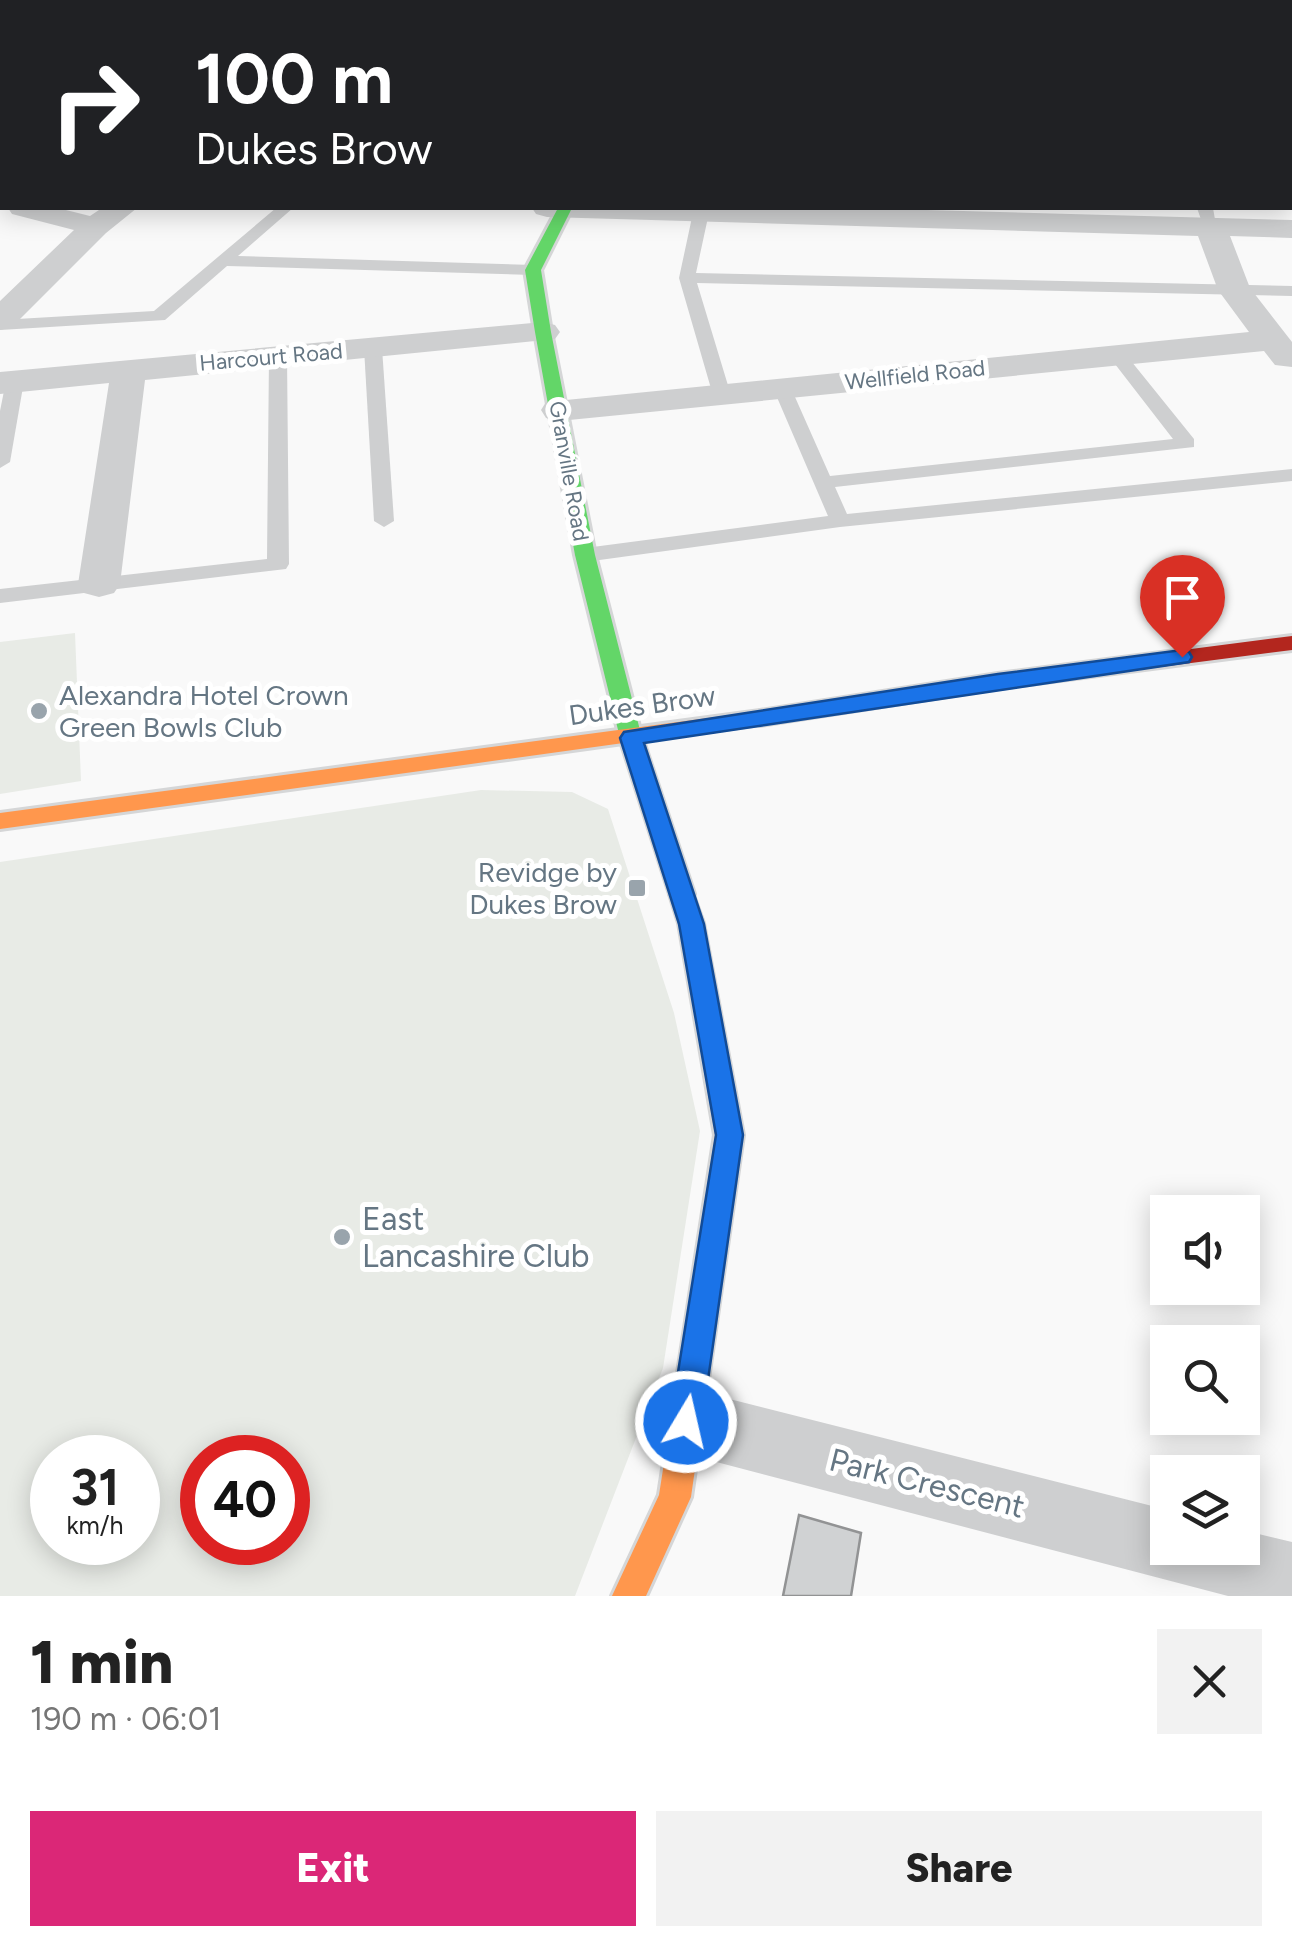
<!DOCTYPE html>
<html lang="en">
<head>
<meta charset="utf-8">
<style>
  body { margin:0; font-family:Figtree,sans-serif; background:#f2f2f2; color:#222; height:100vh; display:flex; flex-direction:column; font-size:38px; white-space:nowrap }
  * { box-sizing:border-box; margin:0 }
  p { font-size:32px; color:#767676 }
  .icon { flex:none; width:55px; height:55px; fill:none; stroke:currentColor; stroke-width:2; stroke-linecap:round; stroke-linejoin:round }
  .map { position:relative; height:1596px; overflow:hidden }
  .panel { display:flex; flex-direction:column; background:#fff; flex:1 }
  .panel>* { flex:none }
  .banner { position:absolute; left:0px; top:0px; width:1292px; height:210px; box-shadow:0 5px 25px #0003; background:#202124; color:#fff; overflow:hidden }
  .fabs { position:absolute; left:1150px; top:1195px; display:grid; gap:20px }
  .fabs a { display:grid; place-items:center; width:110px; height:110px; border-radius:0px; background:#fff; box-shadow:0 5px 25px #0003; font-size:50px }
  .speed { position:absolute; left:30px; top:1435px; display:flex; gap:20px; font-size:50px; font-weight:700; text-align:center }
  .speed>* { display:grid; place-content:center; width:130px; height:130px; border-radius:50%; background:#fff; box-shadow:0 5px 25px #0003; line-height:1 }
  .speed small { font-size:25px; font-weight:400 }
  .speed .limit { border:15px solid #d22; background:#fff; color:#111 }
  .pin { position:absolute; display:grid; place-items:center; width:85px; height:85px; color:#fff; margin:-102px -42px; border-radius:50% 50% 50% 0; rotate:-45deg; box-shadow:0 0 10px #0007 }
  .pin .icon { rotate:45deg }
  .me { position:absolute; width:110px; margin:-55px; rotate:9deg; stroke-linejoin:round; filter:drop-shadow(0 0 8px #0008) }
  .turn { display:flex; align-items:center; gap:35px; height:210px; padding:0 30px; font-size:45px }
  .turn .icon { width:130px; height:130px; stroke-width:2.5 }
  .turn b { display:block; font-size:70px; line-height:85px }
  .round { display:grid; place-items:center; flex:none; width:105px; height:105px; border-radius:0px; background:#f2f2f2 }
  .headline { display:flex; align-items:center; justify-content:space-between; height:170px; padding:0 30px }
  h1 { font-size:60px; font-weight:800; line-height:75px }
  .action { display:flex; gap:20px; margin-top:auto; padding:20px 30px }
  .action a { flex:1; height:115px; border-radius:0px; background:#db2777; color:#fff; font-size:40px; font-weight:800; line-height:115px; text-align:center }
  .action a+a { background:#f2f2f2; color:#222 }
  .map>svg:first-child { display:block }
  .green { fill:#e8ebe6; fill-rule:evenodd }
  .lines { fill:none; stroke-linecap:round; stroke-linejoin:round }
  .fast-casing { stroke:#d5d6d7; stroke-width:6 }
  .slow-casing { stroke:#d5d6d7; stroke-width:6 }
  .jam-casing { stroke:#d5d6d7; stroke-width:6 }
  .lane { fill:#cecfd0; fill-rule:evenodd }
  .street { fill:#cecfd0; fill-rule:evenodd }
  .fast { fill:#63d668; fill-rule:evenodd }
  .slow { fill:#ff974d; fill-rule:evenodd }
  .jam { fill:#b3261e; fill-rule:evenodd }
  .wall { fill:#b3b5b5 }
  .building { fill:#d0d2d3; stroke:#929394; stroke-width:2.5 }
  .route { fill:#1a73e8; stroke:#114b97; stroke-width:2.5 }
  .poi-dot { fill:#99a4ac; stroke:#fff; stroke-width:4 }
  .labels { text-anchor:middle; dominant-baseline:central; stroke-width:10; stroke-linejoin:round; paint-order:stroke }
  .far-street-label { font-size:22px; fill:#657683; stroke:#fff }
  .poi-label { font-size:28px; fill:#657683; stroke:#fff; text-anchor:start }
  .street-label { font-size:28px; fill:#657683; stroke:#fff }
  .near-poi-label { font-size:32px; fill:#657683; stroke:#fff; text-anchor:start }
  .near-street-label { font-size:32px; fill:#657683; stroke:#fff }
</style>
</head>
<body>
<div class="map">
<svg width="1292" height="1596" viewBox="0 0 1292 1596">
  <rect width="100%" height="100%" fill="#f9f9f9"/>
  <g class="green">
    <polygon points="75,633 81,781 0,794 0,642"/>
    <path d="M 481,790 L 572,792 L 608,809 L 674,1013 L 700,1131 L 663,1368 L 575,1596 L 0,1596 L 0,862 ZM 52,1458 L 138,1458 L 138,1542 L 52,1542 ZM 202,1458 L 288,1458 L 288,1542 L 202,1542 Z"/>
  </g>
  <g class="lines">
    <defs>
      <polygon id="fast" points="558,208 572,208 541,270 551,332 595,555 642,738 694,894 690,901 674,901 670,894 620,738 575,555 535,332 525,270"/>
      <g id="slow">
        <polygon points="760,711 768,713 771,718 768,723 0,829 0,813"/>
        <polygon points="682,885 690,887 703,923 743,1135 691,1497 646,1596 612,1596 659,1495 715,1135 679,923 670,894 674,887"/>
      </g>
      <polygon id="jam" points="1292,636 1292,650 998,688 760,725 749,718 760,711 998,674"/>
    </defs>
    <use href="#fast" class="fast-casing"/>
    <use href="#slow" class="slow-casing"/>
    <use href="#jam" class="jam-casing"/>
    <g class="lane">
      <polygon points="948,0 960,0 961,2 949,2"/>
      <rect x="1290" y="64" width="2" height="8"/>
      <polygon points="2,147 2,157 0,158 0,148"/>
      <polygon points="276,208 293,208 238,256 533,265 541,270 533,275 227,266 165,320 0,330 0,320 154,311"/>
      <polygon points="694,208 710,208 696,273 1292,286 1292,296 697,283 730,392 721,398 712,392 679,278"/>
      <polygon points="1197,208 1213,208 1217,231 1205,231"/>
      <polygon points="373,343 382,348 394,521 384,527 374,521 364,348"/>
      <polygon points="1117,350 1123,351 1194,439 1194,447 835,487 847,514 1292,469 1292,481 840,527 585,562 574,555 585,548 828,516 773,388 782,382 791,388 830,476 1173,439 1108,355"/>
      <polygon points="278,351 287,356 289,564 286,569 0,603 0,589 267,559 269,356"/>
      <polygon points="15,375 24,381 10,462 0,468 0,411 6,381"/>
    </g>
    <g class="street">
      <polygon points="26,0 61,0 62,2 28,2"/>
      <polygon points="461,0 555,0 556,2 463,2"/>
      <rect x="651" y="0" width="24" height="2"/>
      <rect x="841" y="0" width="24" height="2"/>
      <polygon points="1019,0 1043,0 1044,2 1020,2"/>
      <polygon points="1223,0 1247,0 1248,2 1224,2"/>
      <rect x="1290" y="19" width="2" height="14"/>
      <polygon points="2,47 2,63 0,64 0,48"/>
      <rect x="1290" y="118" width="2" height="21"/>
      <polygon points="8,208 58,208 90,216 102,208 137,208 106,233 12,327 0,330 0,301 74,230 12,214"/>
      <polygon points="532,208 853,208 1292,220 1292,238 1230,236 1250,288 1292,342 1292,367 1275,365 1264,351 559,421 546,418 541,410 546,402 1249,332 1218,290 1198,236 547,217 536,214"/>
      <polygon points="543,322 555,325 560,332 555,339 145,380 120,584 114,593 99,597 84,593 78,584 109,383 0,394 0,372"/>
      <polygon points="686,1388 1168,1510 1168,1548 1242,1548 1242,1530 1292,1542 1292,1596 1228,1596 686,1454 663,1444 653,1421 663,1398"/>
    </g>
    <use href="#fast" class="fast"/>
    <use href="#slow" class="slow"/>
    <use href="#jam" class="jam"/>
  </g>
  <polygon class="wall" points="1117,0 1217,0 1216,2 1118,2"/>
  <polygon class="building" points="799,1515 861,1533 851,1596 783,1596"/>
  <polygon class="route" points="1182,650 1189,652 1192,657 1189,662 644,743 704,924 743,1135 702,1422 697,1433 686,1437 675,1433 670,1422 716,1135 679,924 620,738 624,732 998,674"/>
  <g class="poi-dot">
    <circle cx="39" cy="711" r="10"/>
    <rect x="627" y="878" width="20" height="20" rx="5"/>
    <circle cx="342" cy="1237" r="10"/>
  </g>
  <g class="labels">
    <g class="far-street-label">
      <text transform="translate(271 357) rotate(-5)">Harcourt Road</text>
      <text transform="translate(915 375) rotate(-6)">Wellfield Road</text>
      <text transform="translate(569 471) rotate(80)">Granville Road</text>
    </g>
    <g class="poi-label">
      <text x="59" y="695">Alexandra Hotel Crown<tspan x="59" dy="32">Green Bowls Club</tspan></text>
      <text x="617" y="872" text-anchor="end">Revidge by<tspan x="617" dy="32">Dukes Brow</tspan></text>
    </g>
    <g class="street-label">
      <text transform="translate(642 705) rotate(-8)">Dukes Brow</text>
    </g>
    <g class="near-poi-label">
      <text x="362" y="1219">East<tspan x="362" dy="37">Lancashire Club</tspan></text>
    </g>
    <g class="near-street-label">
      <text transform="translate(927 1483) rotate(14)">Park Crescent</text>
    </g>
  </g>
</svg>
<div class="fabs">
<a><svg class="icon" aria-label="sound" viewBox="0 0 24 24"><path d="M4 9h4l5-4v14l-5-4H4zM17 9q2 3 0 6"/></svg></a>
<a><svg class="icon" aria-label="search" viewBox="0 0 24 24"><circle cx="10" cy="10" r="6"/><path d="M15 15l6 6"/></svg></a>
<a><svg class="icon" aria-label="layers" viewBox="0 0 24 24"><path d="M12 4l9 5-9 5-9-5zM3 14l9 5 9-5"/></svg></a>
</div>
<div class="speed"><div>31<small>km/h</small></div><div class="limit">40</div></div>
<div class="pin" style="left:1182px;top:657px;background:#d93025"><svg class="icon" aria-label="arrive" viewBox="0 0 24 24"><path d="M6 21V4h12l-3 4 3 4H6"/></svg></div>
<svg class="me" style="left:686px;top:1422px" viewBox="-20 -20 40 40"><circle r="17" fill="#1a73e8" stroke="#fff" stroke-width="3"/><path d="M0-11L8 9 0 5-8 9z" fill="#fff"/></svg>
<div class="banner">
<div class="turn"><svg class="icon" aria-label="right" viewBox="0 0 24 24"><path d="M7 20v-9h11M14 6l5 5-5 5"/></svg><div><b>100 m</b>Dukes Brow</div></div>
</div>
</div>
<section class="panel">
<div class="headline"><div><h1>1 min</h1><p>190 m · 06:01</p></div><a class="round"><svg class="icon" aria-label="close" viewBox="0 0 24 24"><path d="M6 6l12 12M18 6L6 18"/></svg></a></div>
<div class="action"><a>Exit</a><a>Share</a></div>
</section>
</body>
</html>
